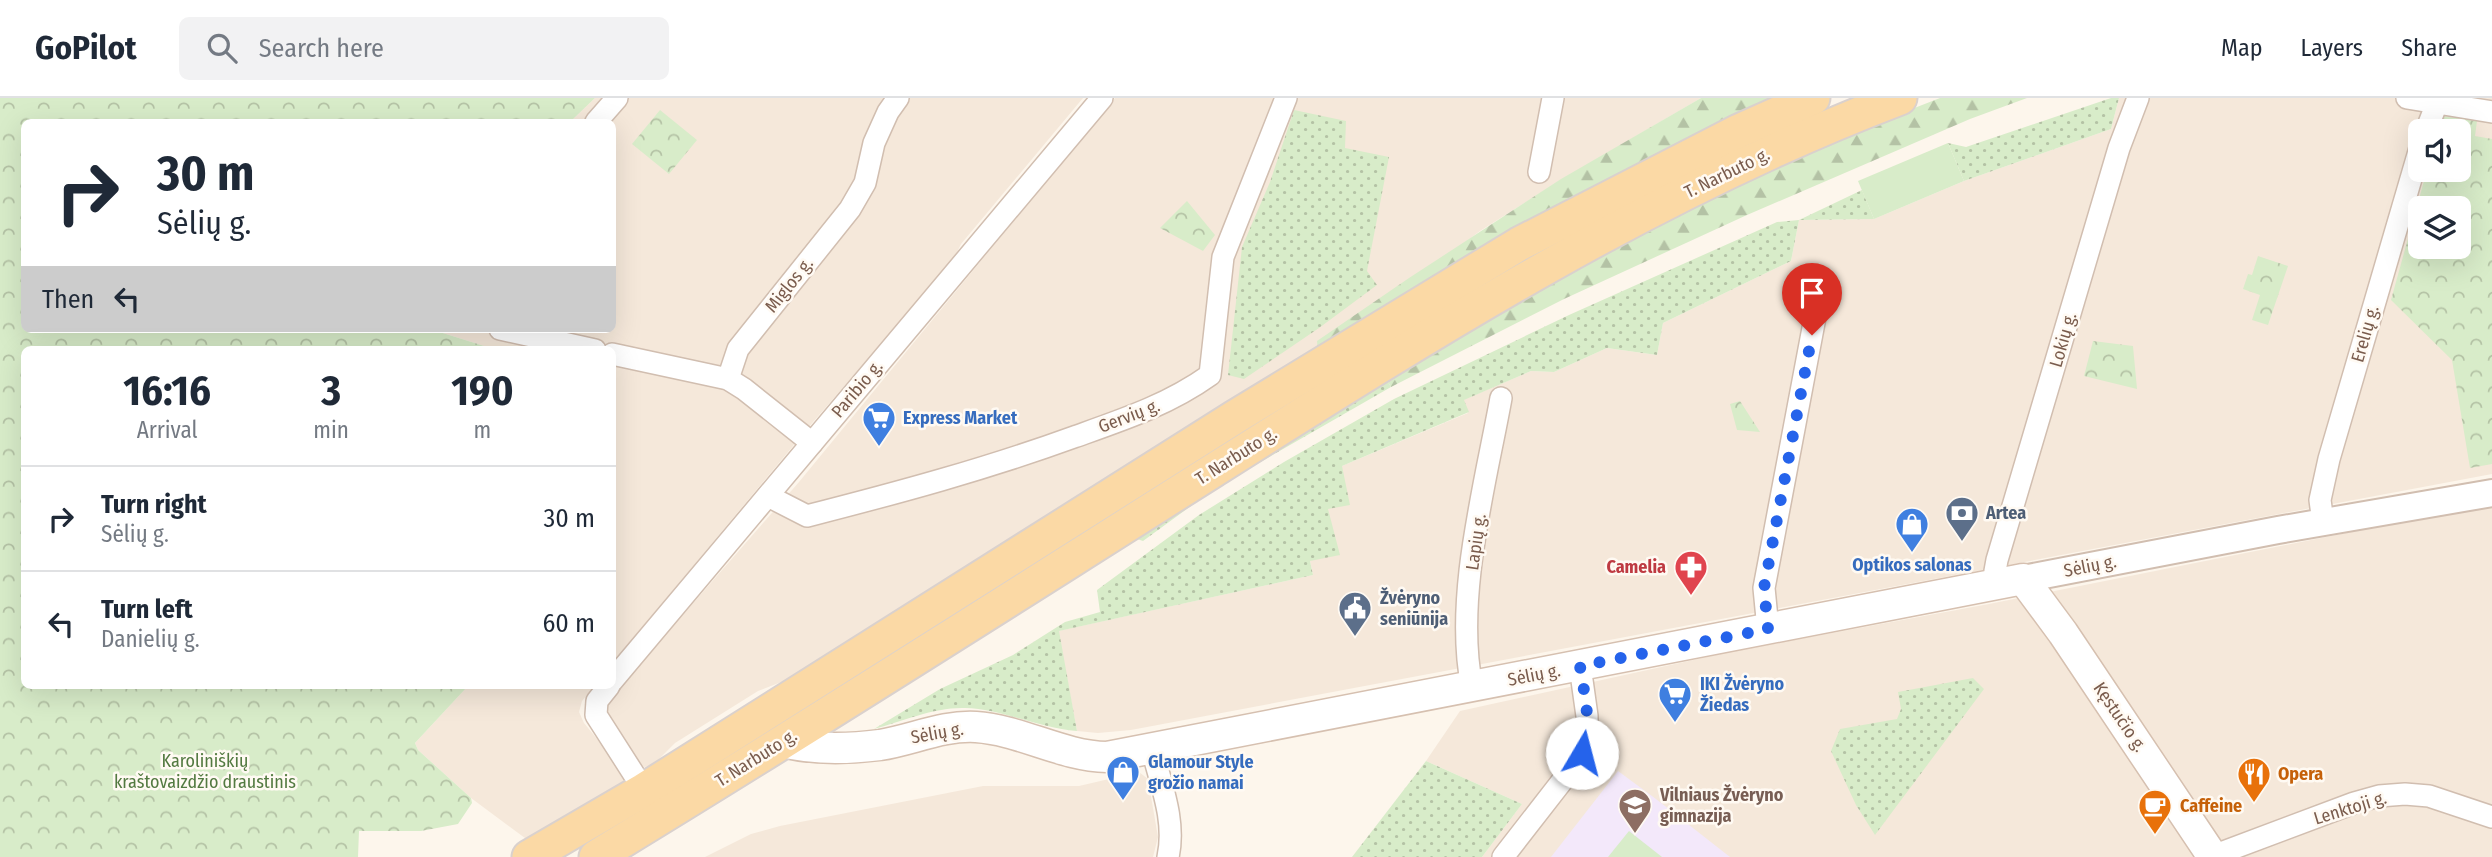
<!DOCTYPE html>
<html lang="en">
<head>
<meta charset="utf-8">
<style>
  body { margin:0; font-family:"Fira Sans Condensed",sans-serif; background:#f2f2f3; color:#1f2937; height:100vh; display:flex; flex-direction:column; font-size:26px; white-space:nowrap }
  * { box-sizing:border-box; margin:0 }
  p { font-size:23px; color:#747a83 }
  .icon { flex:none; width:38px; height:38px; fill:none; stroke:currentColor; stroke-width:2; stroke-linecap:round; stroke-linejoin:round }
  .map { position:relative; flex:1; overflow:hidden }
  .side { position:absolute; left:21px; top:248px; width:595px; height:343px; display:flex; flex-direction:column; background:#fff; border-radius:10px; box-shadow:0 7px 28px #0002 }
  .side>* { flex:none }
  .top-card { position:absolute; left:21px; top:21px; width:595px; height:214px; border-radius:10px; box-shadow:0 7px 28px #0002; background:#fff; color:#1f2937; overflow:hidden }
  .controls { position:absolute; left:2408px; top:21px; display:grid; gap:14px }
  .controls a { display:grid; place-items:center; width:63px; height:63px; border-radius:10px; background:#fff; box-shadow:0 7px 28px #0002; font-size:35px }
  .pin { position:absolute; display:grid; place-items:center; width:60px; height:60px; color:#fff; margin:-72px -30px; border-radius:50% 50% 50% 0; rotate:-45deg; box-shadow:0 0 7px #0007 }
  .pin .icon { rotate:45deg }
  .me { position:absolute; width:77px; margin:-38px; rotate:8deg; stroke-linejoin:round; filter:drop-shadow(0 0 5px #0008) }
  .turn { display:flex; align-items:center; gap:24px; height:147px; padding:0 21px; font-size:32px }
  .turn .icon { width:91px; height:91px; stroke-width:2.5 }
  .turn b { display:block; font-size:49px; line-height:60px }
  .then { display:flex; align-items:center; height:66px; padding:0 21px; background:#0003; gap:14px; font-size:26px }
  .eta { display:flex; justify-content:space-evenly; align-items:center; height:119px; text-align:center }
  .eta b { font-size:42px; font-weight:700; line-height:49px }
  ul { padding:0; list-style:none }
  li { display:flex; align-items:center; gap:21px; height:105px; padding:0 21px; border-top:2px solid #e0e1e3 }
  li div { flex:1 }
  li b { display:block; font-size:26px }
  li em { font-style:normal }
  header { display:flex; align-items:center; gap:42px; box-sizing:border-box; height:98px; padding:0 35px; background:#fff; border-bottom:2px solid #e0e1e3 }
  header strong { font-size:33px }
  nav { display:flex; gap:38px; margin-inline-start:auto; font-size:24px }
  .search { width:490px; height:63px; background:#f2f2f3; display:flex; align-items:center; gap:18px; box-sizing:border-box; padding:0 24px; border-radius:10px; color:#747a83; font-size:26px }
  .map>svg:first-child { display:block }
  .residential { fill:#f5e8da; fill-rule:evenodd }
  .education { fill:#f3e8fa }
  .grass { fill:url(#grass-dots) }
  .forest { fill:url(#forest-firs) }
  .park { fill:url(#park-crowns); fill-rule:evenodd }
  .garden { fill:#d8ecc9 }
  .lines { fill:none; stroke-linecap:round; stroke-linejoin:round }
  .minor-casing { stroke:#d1beb0; stroke-width:24 }
  .tertiary-casing { stroke:#d1beb0; stroke-width:30 }
  .secondary-casing { stroke:#d6c0b0; stroke-width:33 }
  .primary-casing { stroke:#dad1cd; stroke-width:37 }
  .minor { stroke:#fff; stroke-width:21 }
  .tertiary { stroke:#fff; stroke-width:26 }
  .secondary { stroke:#fff; stroke-width:30 }
  .primary { stroke:#fbd9a5; stroke-width:33 }
  .route { stroke:#2563eb; stroke-width:12; stroke-dasharray:0 21.6 }
  .labels { text-anchor:middle; dominant-baseline:central; stroke-width:5; stroke-linejoin:round; paint-order:stroke }
  .street-label { font-size:18px; fill:#7a5c4d; stroke:#fffaf3 }
  .shop-label { font-size:18px; font-weight:bold; fill:#366cbe; stroke:#fffaf3; text-anchor:start }
  .service-label { font-size:18px; font-weight:bold; fill:#4e5e75; stroke:#fffaf3; text-anchor:start }
  .health-label { font-size:18px; font-weight:bold; fill:#be3a42; stroke:#fffaf3; text-anchor:end }
  .park-label { font-size:18px; fill:#537a41; stroke:#fffaf3 }
  .food-label { font-size:18px; font-weight:bold; fill:#c56008; stroke:#fffaf3; text-anchor:start }
  .education-label { font-size:18px; font-weight:bold; fill:#785e54; stroke:#fffaf3; text-anchor:start }
</style>
</head>
<body>
<header>
<strong>GoPilot</strong>
<div class="search"><svg class="icon" aria-label="search" viewBox="0 0 24 24"><circle cx="10" cy="10" r="6"/><path d="M15 15l6 6"/></svg>Search here</div>
<nav><a>Map</a><a>Layers</a><a>Share</a></nav>
</header>
<div class="map">
<svg width="2492" height="759" viewBox="0 0 2492 759">
  <defs>
    <pattern id="grass-dots" width="8" height="8" patternUnits="userSpaceOnUse" patternTransform="scale(1.75)"><rect width="8" height="8" fill="#d8ecc9"/><path d="M2 2h.1M6 6h.1" fill="none" stroke="#b4c2a5" stroke-width="1.8" stroke-linecap="round"/></pattern>
    <pattern id="forest-firs" width="22" height="20" patternUnits="userSpaceOnUse" patternTransform="scale(1.75)"><rect width="22" height="20" fill="#d8ecc9"/><path d="M5 1l3.5 6h-7zM16 11l3.5 6h-7z" fill="#b4c2a5"/></pattern>
    <pattern id="park-crowns" width="20" height="18" patternUnits="userSpaceOnUse" patternTransform="scale(1.75)"><rect width="20" height="18" fill="#d8ecc9"/><path d="M2 6a3 3 0 1 1 6 0M12 15a3 3 0 1 1 6 0" fill="none" stroke="#b4c2a5"/></pattern>
  </defs>
  <rect width="100%" height="100%" fill="#fdf6ec"/>
  <g class="residential">
    <polygon points="595,0 1083,0 961,146 952,164 813,324 613,564 612,252 497,252 430,231 612,231 612,24 570,24"/>
    <polygon points="1115,0 1701,0 1561,82 1480,133 1318,255 799,577 758,593 675,645 653,667 644,669 635,663 610,627 606,610 613,597 799,384"/>
    <path d="M 2119,0 L 2492,0 L 2492,376 L 1131,632 L 1098,635 L 1077,633 L 1058,533 L 1313,477 L 1310,463 L 1342,368 L 1468,315 L 1463,302 L 1531,273 L 1554,274 L 1607,250 L 1657,257 L 1663,225 L 1791,163 L 1799,122 L 1874,121 L 1964,83 L 2111,31 ZM 2420,33 L 2459,33 L 2459,72 L 2420,72 ZM 2420,110 L 2459,110 L 2459,149 L 2420,149 Z"/>
    <polygon points="2492,406 2492,759 1482,759 1522,706 1426,663 1460,613 1730,554 1989,506"/>
    <polygon points="468,588 594,588 582,603 579,614 584,625 624,674 625,683 618,692 529,743 471,700 418,652 415,645"/>
    <polygon points="1139,674 1148,681 1158,739 1153,759 705,759 751,736 780,728 983,688 1079,688"/>
  </g>
  <polygon class="education" points="1618,673 1656,701 1730,759 1551,759"/>
  <g class="grass">
    <polygon points="2111,0 2119,0 2111,31 1964,83 1948,45 1966,49"/>
    <polygon points="1294,12 1346,23 1345,50 1389,59 1367,173 1377,187 1319,230 1244,281 1228,277 1242,149 1270,84"/>
    <path d="M 1862,92 L 1874,121 L 1799,122 L 1791,163 L 1663,225 L 1657,257 L 1607,250 L 1554,274 L 1531,273 L 1464,302 L 1469,314 L 1342,368 L 1350,407 L 1328,411 L 1340,457 L 1310,463 L 1313,477 L 1059,533 L 1077,633 C 1039,630 1002,611 965,610 C 935,609 903,623 874,631 L 940,591 L 1013,557 L 1065,524 L 1100,514 L 1097,492 L 1199,417 L 1284,364 L 1394,301 L 1569,217 L 1777,124 L 1799,122 Z"/>
    <polygon points="1385,279 1391,289 1217,389 1143,443 1134,440"/>
    <polygon points="1973,580 1984,591 1875,737 1856,707 1831,653 1840,631 1897,621 1901,611 1898,594"/>
    <polygon points="1426,663 1522,706 1482,759 1352,759"/>
  </g>
  <g class="forest">
    <polygon points="1701,0 1787,0 1318,255 1317,243 1409,180 1561,81"/>
    <path d="M 1940,0 L 2027,0 L 1970,21 L 1747,117 L 1564,201 L 1391,289 L 1385,279 C 1487,219 1589,158 1696,106 C 1776,67 1857,32 1940,0 Z"/>
  </g>
  <g class="park">
    <polygon points="0,0 595,0 570,24 24,24 24,231 430,231 497,252 24,252 24,588 468,588 415,645 418,652 471,700 472,705 458,726 421,733 359,733 358,759 0,759"/>
    <polygon points="660,12 697,42 669,76 632,46"/>
    <path d="M 2442,18 L 2477,23 L 2475,38 L 2492,41 L 2492,366 L 2470,370 L 2452,262 L 2391,202 L 2427,72 L 2459,72 L 2459,33 L 2437,33 ZM 2420,110 L 2459,110 L 2459,149 L 2420,149 Z"/>
    <polygon points="1187,103 1215,137 1203,153 1160,130"/>
    <polygon points="2258,158 2288,168 2268,227 2252,222 2260,197 2243,191 2248,176 2252,177"/>
    <polygon points="2093,243 2133,248 2137,291 2084,278"/>
    <polygon points="1740,303 1760,334 1737,332 1730,306"/>
  </g>
  <g class="garden">
    <polygon points="1948,45 1964,83 1874,121 1858,83"/>
    <polygon points="1629,733 1662,759 1608,759"/>
  </g>
  <g class="lines">
    <defs>
      <g id="minor">
        <polyline points="2407,0 2492,14"/>
        <polyline points="596,24 617,0"/>
        <polyline points="2426,33 2439,0"/>
        <polyline points="1539,74 1553,0"/>
        <polyline points="500,231 595,252"/>
        <polyline points="612,256 728,281 744,291 812,345"/>
        <polyline points="728,281 738,251 850,111 865,85 874,45 888,14 898,0"/>
        <path d="M 768,398 L 807,418 C 897,395 986,371 1074,339 C 1122,322 1168,307 1210,277 L 1223,159 L 1286,0"/>
        <polyline points="2323,424 2320,402 2329,361 2420,50"/>
        <polyline points="1998,486 1995,473 1997,462 2119,50 2138,0"/>
        <polyline points="1768,531 1764,490 1820,193"/>
        <polyline points="612,583 1102,0"/>
        <polyline points="609,588 597,603 596,617 644,692"/>
        <path d="M 1472,589 C 1454,501 1485,388 1501,300"/>
        <path d="M 1152,651 C 1161,687 1176,723 1168,759"/>
        <polyline points="1503,759 1566,678 1582,655 1587,642 1587,618 1580,568"/>
        <polyline points="2210,759 2354,705 2379,698 2405,696 2429,698 2492,719"/>
      </g>
      <polyline id="tertiary" points="2023,481 2278,432 2492,395"/>
      <path id="secondary" d="M 783,644 C 814,652 848,651 880,647 C 912,642 943,627 976,629 C 1021,632 1061,658 1107,659 L 2023,481 L 2063,535 L 2213,759"/>
      <g id="primary">
        <polyline points="529,759 644,692 1235,319 1519,146 1739,33 1813,0"/>
        <path d="M 596,759 C 804,633 1008,502 1214,372 C 1434,233 1655,93 1900,0"/>
      </g>
    </defs>
    <use href="#minor" class="minor-casing"/>
    <use href="#tertiary" class="tertiary-casing"/>
    <use href="#secondary" class="secondary-casing"/>
    <use href="#primary" class="primary-casing"/>
    <use href="#minor" class="minor"/>
    <use href="#tertiary" class="tertiary"/>
    <use href="#secondary" class="secondary"/>
    <use href="#primary" class="primary"/>
  </g>
  <g class="lines">
    <path class="route" d="M 1582,655 C 1593,628 1584,596 1580,568 L 1768,531 L 1764,490 L 1812,237"/>
  </g>
  <defs>
    <symbol id="supermarket-pin" viewBox="-11 -11 22 30"><path d="M0 17L-7.5 6A9.5 9.5 0 1 1 7.5 6Z" fill="#3f7fe0" stroke="#fffaf3"/><path d="M-6-5.5h2.5l.6 2H6L4.5 2H-2.5L-4.4-4H-6ZM-1.5 3.2a1.3 1.3 0 1 0 .1 0ZM3 3.2a1.3 1.3 0 1 0 .1 0Z" fill="#fff"/></symbol>
    <symbol id="bank-pin" viewBox="-11 -11 22 30"><path d="M0 17L-7.5 6A9.5 9.5 0 1 1 7.5 6Z" fill="#5c6f8a" stroke="#fffaf3"/><path d="M-6-4H6V4H-6ZM0-2.3a2.3 2.3 0 1 0 0 4.6a2.3 2.3 0 1 0 0-4.6Z" fill="#fff"/></symbol>
    <symbol id="shop-pin" viewBox="-11 -11 22 30"><path d="M0 17L-7.5 6A9.5 9.5 0 1 1 7.5 6Z" fill="#3f7fe0" stroke="#fffaf3"/><path d="M-5-2.5h2.3a2.7 3.5 0 0 1 5.4 0H5L5.5 6h-11ZM-1.5-2.5h3a1.5 2.3 0 0 0-3 0Z" fill="#fff"/></symbol>
    <symbol id="pharmacy-pin" viewBox="-11 -11 22 30"><path d="M0 17L-7.5 6A9.5 9.5 0 1 1 7.5 6Z" fill="#e0444e" stroke="#fffaf3"/><path d="M-2-6h4v4h4v4h-4v4h-4v-4h-4v-4h4Z" fill="#fff"/></symbol>
    <symbol id="civic-pin" viewBox="-11 -11 22 30"><path d="M0 17L-7.5 6A9.5 9.5 0 1 1 7.5 6Z" fill="#5c6f8a" stroke="#fffaf3"/><path d="M-.6-6.5H3V-4.5H.6V-3L4-1V1h2V6H-6V1h2V-1L-.6-3ZM-1.2 2.5V6h2.4V2.5Z" fill="#fff"/></symbol>
    <symbol id="restaurant-pin" viewBox="-11 -11 22 30"><path d="M0 17L-7.5 6A9.5 9.5 0 1 1 7.5 6Z" fill="#e8710a" stroke="#fffaf3"/><path d="M-5-6h1v4h1v-4h1v4h1v-4h1v5L-1.5 .5V6h-2V.5L-5-1ZM5-6V6H3V1.5H1.5Q1.5-4 5-6Z" fill="#fff"/></symbol>
    <symbol id="school-pin" viewBox="-11 -11 22 30"><path d="M0 17L-7.5 6A9.5 9.5 0 1 1 7.5 6Z" fill="#8d6e63" stroke="#fffaf3"/><path d="M0-5L7-2L0 1L-7-2ZM-4 1L0 2.5L4 1V4Q0 6-4 4Z" fill="#fff"/></symbol>
    <symbol id="cafe-pin" viewBox="-11 -11 22 30"><path d="M0 17L-7.5 6A9.5 9.5 0 1 1 7.5 6Z" fill="#e8710a" stroke="#fffaf3"/><path d="M-5.5-4.5H6V0H3Q3 3.5 0 3.5H-2.5Q-5.5 3.5-5.5 0ZM3-3.2v2h1.7v-2ZM-6 4.5H4V6H-6Z" fill="#fff"/></symbol>
  </defs>
  <g fill-rule="evenodd">
    <use href="#supermarket-pin" x="860" y="301" width="38" height="52"/>
    <use href="#bank-pin" x="1943" y="396" width="38" height="52"/>
    <use href="#shop-pin" x="1893" y="407" width="38" height="52"/>
    <use href="#pharmacy-pin" x="1672" y="450" width="38" height="52"/>
    <use href="#civic-pin" x="1336" y="491" width="38" height="52"/>
    <use href="#supermarket-pin" x="1656" y="577" width="38" height="52"/>
    <use href="#shop-pin" x="1104" y="655" width="38" height="52"/>
    <use href="#restaurant-pin" x="2235" y="657" width="38" height="52"/>
    <use href="#school-pin" x="1616" y="688" width="38" height="52"/>
    <use href="#cafe-pin" x="2136" y="689" width="38" height="52"/>
  </g>
  <g class="labels">
    <g class="street-label">
      <text transform="translate(1727 75) rotate(-26)">T. Narbuto g.</text>
      <text transform="translate(789 187) rotate(-51)">Miglos g.</text>
      <text transform="translate(2365 236) rotate(-74)">Erelių g.</text>
      <text transform="translate(2063 242) rotate(-74)">Lokių g.</text>
      <text transform="translate(857 291) rotate(-50)">Paribio g.</text>
      <text transform="translate(1129 318) rotate(-21)">Gervių g.</text>
      <text transform="translate(1236 358) rotate(-32)">T. Narbuto g.</text>
      <text transform="translate(1476 444) rotate(-82)">Lapių g.</text>
      <text transform="translate(2090 468) rotate(-11)">Sėlių g.</text>
      <text transform="translate(1534 577) rotate(-11)">Sėlių g.</text>
      <text transform="translate(2120 619) rotate(56)">Kęstučio g.</text>
      <text transform="translate(937 635) rotate(-10)">Sėlių g.</text>
      <text transform="translate(756 660) rotate(-32)">T. Narbuto g.</text>
      <text transform="translate(2350 710) rotate(-17)">Lenktoji g.</text>
    </g>
    <g class="shop-label">
      <text x="903" y="320">Express Market</text>
      <text x="1912" y="467" text-anchor="middle">Optikos salonas</text>
      <text x="1700" y="586">IKI Žvėryno<tspan x="1700" dy="21">Žiedas</tspan></text>
      <text x="1148" y="664">Glamour Style<tspan x="1148" dy="21">grožio namai</tspan></text>
    </g>
    <g class="service-label">
      <text x="1986" y="415">Artea</text>
      <text x="1380" y="500">Žvėryno<tspan x="1380" dy="21">seniūnija</tspan></text>
    </g>
    <g class="health-label">
      <text x="1666" y="469">Camelia</text>
    </g>
    <g class="park-label">
      <text x="205" y="663">Karoliniškių<tspan x="205" dy="21">kraštovaizdžio draustinis</tspan></text>
    </g>
    <g class="food-label">
      <text x="2278" y="676">Opera</text>
      <text x="2180" y="708">Caffeine</text>
    </g>
    <g class="education-label">
      <text x="1660" y="697">Vilniaus Žvėryno<tspan x="1660" dy="21">gimnazija</tspan></text>
    </g>
  </g>
</svg>
<div class="controls">
<a><svg class="icon" aria-label="sound" viewBox="0 0 24 24"><path d="M4 9h4l5-4v14l-5-4H4zM17 9q2 3 0 6"/></svg></a>
<a><svg class="icon" aria-label="layers" viewBox="0 0 24 24"><path d="M12 4l9 5-9 5-9-5zM3 14l9 5 9-5"/></svg></a>
</div>
<div class="pin" style="left:1812px;top:237px;background:#d93025"><svg class="icon" aria-label="arrive" viewBox="0 0 24 24"><path d="M6 21V4h12l-3 4 3 4H6"/></svg></div>
<svg class="me" style="left:1582px;top:655px" viewBox="-20 -20 40 40"><circle r="19" fill="#fff"/><path d="M0-13L10 11 0 6-10 11z" fill="#2563eb"/></svg>
<div class="top-card">
<div class="turn"><svg class="icon" aria-label="right" viewBox="0 0 24 24"><path d="M7 20v-9h11M14 6l5 5-5 5"/></svg><div><b>30 m</b>Sėlių g.</div></div>
<div class="then">Then<svg class="icon" aria-label="left" viewBox="0 0 24 24"><path d="M17 20v-9H6M10 6l-5 5 5 5"/></svg></div>
</div>
<section class="side">
<div class="eta">
<div><b>16:16</b><p>Arrival</p></div>
<div><b>3</b><p>min</p></div>
<div><b>190</b><p>m</p></div>
</div>
<ul>
<li><svg class="icon" aria-label="right" viewBox="0 0 24 24"><path d="M7 20v-9h11M14 6l5 5-5 5"/></svg><div><b>Turn right</b><p>Sėlių g.</p></div><em>30 m</em></li>
<li><svg class="icon" aria-label="left" viewBox="0 0 24 24"><path d="M17 20v-9H6M10 6l-5 5 5 5"/></svg><div><b>Turn left</b><p>Danielių g.</p></div><em>60 m</em></li>
</ul>
</section>
</div>
</body>
</html>
